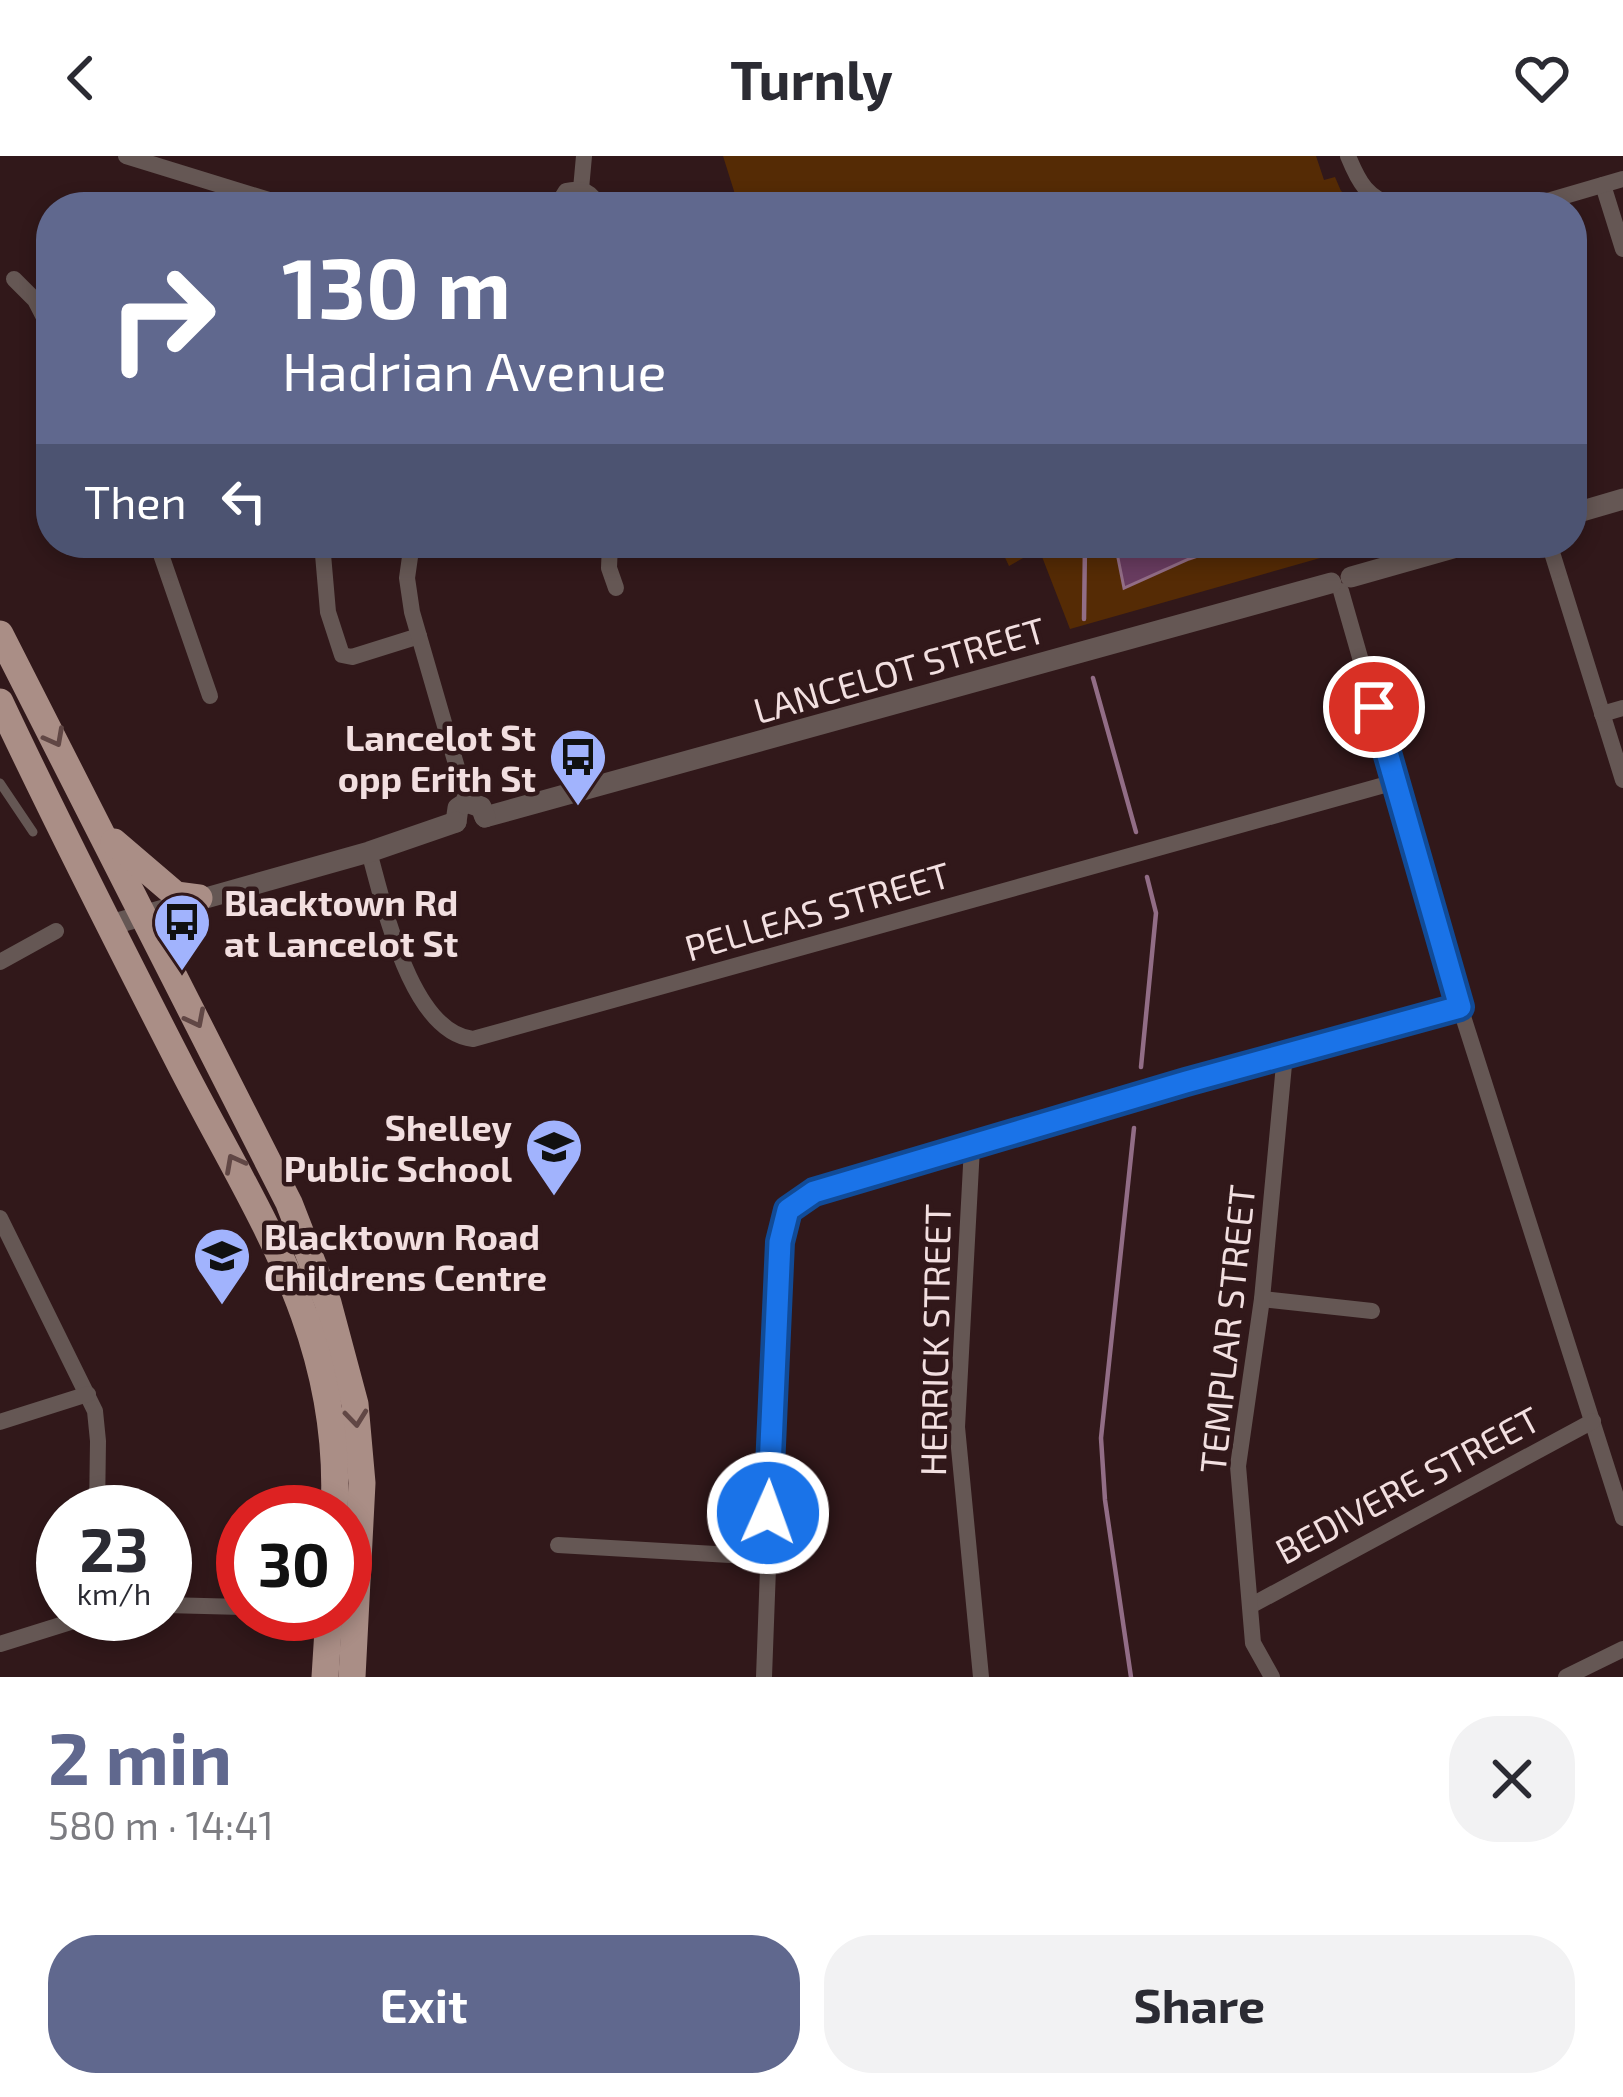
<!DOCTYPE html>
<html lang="en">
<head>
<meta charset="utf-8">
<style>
  body { margin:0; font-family:"Exo 2",sans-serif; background:#f2f2f3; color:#2b2b33; height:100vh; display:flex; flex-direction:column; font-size:45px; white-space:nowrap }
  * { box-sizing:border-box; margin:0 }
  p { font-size:39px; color:#7c7c81 }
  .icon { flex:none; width:66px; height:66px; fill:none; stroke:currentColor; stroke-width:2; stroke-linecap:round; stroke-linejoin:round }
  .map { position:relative; height:1521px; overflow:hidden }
  .drawer { display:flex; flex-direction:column; background:#fff; flex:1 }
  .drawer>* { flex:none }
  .top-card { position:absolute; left:36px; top:36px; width:1551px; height:366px; border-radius:48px; box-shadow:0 6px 18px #0003; background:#60688e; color:#fff; overflow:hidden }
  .speed { position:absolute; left:36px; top:1329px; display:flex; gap:24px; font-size:60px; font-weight:700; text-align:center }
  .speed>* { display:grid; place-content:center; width:156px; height:156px; border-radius:50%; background:#fff; box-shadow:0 6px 18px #0003; line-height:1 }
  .speed small { font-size:30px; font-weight:400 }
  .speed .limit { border:18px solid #d22; background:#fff; color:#111 }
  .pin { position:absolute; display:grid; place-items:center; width:102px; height:102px; color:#fff; margin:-51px; border:6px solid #fff; border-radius:50%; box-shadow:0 3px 12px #0007 }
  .me { position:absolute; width:132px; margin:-66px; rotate:2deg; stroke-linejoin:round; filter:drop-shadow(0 0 9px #0008) }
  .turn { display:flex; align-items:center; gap:42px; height:252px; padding:0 48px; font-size:54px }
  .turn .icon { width:156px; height:156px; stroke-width:2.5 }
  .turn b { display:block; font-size:84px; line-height:102px }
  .then { display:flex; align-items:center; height:114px; padding:0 48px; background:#0003; gap:24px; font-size:45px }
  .round { display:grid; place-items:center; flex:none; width:126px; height:126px; border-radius:48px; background:#f2f2f3 }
  .headline { display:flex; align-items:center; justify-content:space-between; height:204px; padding:0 48px }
  h1 { font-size:72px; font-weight:700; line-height:90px; color:#60688e }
  .cta { display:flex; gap:24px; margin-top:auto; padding:24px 48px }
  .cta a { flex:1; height:138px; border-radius:48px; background:#60688e; color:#fff; font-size:48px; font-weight:700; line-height:138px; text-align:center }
  .cta a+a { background:#f2f2f3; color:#2b2b33 }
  header { display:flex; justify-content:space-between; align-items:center; height:156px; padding:0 48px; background:#fff; font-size:54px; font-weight:700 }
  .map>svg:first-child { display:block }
  .green { fill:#552b05 }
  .water { fill:#693c60; stroke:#926d86; stroke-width:3 }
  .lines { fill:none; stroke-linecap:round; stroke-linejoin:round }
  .stream { stroke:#926d86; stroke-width:4.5 }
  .service { stroke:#655754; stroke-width:9 }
  .minor { stroke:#655754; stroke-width:16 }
  .tertiary { stroke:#655754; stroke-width:21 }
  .primary { stroke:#aa8e86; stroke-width:27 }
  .oneway { stroke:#614745 }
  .route-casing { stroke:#114b97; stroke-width:30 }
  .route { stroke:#1a73e8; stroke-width:21 }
  .labels { text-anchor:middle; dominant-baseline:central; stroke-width:9; stroke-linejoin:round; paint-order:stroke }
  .street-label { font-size:36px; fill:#f2dfe0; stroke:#31181a }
  .poi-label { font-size:36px; font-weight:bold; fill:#f2dfe0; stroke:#31181a; text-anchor:end }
</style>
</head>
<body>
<header><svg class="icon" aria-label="back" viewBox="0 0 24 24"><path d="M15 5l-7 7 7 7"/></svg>Turnly<svg class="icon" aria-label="heart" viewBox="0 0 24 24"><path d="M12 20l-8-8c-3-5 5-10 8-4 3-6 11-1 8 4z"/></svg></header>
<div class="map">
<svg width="1623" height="1521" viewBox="0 0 1623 1521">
  <rect width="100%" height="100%" fill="#31181a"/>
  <g class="green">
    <polygon points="723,0 1316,0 1324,24 1335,21 1341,35 1364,51 739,51"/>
    <polygon points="998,387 1373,387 1070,473 1039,393 1009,410"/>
  </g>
  <polygon class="water" points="1115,387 1236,387 1189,403 1124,432"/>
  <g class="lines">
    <g class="stream">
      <polyline points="1084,463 1085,387"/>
      <polyline points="1093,522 1136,676"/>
      <polyline points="1141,911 1156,757 1147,721"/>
      <polyline points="1131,1521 1105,1344 1101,1282 1134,972"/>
    </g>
    <polyline class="service" points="0,627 33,676"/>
    <g class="minor">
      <polyline points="126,0 272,45 314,51"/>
      <path d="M 1348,0 C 1359,27 1367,42 1396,51"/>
      <polyline points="1603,29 1623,93"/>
      <polyline points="581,33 584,0"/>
      <path d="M 556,51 L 566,35 C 582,31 593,36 598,51"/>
      <polyline points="1527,51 1623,23"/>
      <polyline points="14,123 35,144 51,175"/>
      <polyline points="157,387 210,540"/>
      <polyline points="322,387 328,456 342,499 352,501 419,480"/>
      <polyline points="412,387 407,422 412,456 467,646"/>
      <polyline points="610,387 609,412 616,432"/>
      <polyline points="1549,387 1623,624"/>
      <polyline points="1341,435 1460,851 1623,1362"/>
      <polyline points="1602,558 1623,552"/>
      <path d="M 369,696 C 384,748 410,876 473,883 L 1395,626"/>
      <polyline points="0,806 56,775"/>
      <polyline points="972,991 957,1271 981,1521"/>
      <polyline points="0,1062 95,1255 98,1285 97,1356"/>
      <polyline points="1262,1143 1372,1155"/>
      <polyline points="0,1266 88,1238"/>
      <polyline points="558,1389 766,1401"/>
      <polyline points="165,1449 243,1451"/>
      <polyline points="1252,1449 1593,1265"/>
      <polyline points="0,1488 96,1458"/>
      <polyline points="764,1521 780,1086 788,1054 814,1036 1186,926 1460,851"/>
      <polyline points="1272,1521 1253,1487 1238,1310 1262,1143 1285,898"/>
      <polyline points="1566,1521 1623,1493"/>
    </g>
    <g class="tertiary">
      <polyline points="1572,358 1623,343"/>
      <polyline points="1351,421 1471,387"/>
      <polyline points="485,661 1331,427"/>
      <polyline points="456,666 458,652 467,646 481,651 485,661"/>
      <polyline points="110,769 369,696 456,666"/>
    </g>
    <g class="primary">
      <polyline points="0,478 289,1047 328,1147 355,1248 362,1327 352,1521"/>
      <path d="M 0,546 C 57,667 118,787 179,906 C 256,1057 344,1178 334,1356"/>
      <polyline points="114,686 176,739 199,742"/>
      <polyline points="325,1521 329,1458"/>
    </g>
  </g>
  <defs><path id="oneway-chevron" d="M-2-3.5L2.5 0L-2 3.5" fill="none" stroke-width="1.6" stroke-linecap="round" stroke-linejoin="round" transform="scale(3)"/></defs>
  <g class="oneway">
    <use href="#oneway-chevron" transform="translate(55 582) rotate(62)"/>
    <use href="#oneway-chevron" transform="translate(196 863) rotate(63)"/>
    <use href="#oneway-chevron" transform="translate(234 1007) rotate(-118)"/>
    <use href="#oneway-chevron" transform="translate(356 1262) rotate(84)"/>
  </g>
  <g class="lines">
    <defs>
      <polyline id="route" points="768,1357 780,1086 788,1054 814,1036 1186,926 1460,851 1374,551"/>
    </defs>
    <use href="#route" class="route-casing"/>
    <use href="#route" class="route"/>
  </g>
  <defs>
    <symbol id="bus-pin" viewBox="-11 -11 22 30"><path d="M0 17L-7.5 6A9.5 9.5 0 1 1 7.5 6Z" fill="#a1b3fd" stroke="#31181a"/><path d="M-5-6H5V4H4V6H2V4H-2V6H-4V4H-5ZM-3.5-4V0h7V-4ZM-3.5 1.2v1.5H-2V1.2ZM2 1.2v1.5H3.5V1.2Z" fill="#111"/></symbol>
    <symbol id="school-pin" viewBox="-11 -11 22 30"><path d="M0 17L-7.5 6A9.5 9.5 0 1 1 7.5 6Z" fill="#a1b3fd" stroke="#31181a"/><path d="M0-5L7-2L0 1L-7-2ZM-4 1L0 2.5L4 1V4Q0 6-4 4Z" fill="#111"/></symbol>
  </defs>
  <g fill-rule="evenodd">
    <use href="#bus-pin" x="545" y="568" width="66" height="90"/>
    <use href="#bus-pin" x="149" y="733" width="66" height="90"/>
    <use href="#school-pin" x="521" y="958" width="66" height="90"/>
    <use href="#school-pin" x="189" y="1067" width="66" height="90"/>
  </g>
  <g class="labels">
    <g class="street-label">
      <text transform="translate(899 513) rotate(-16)">LANCELOT STREET</text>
      <text transform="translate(817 754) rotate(-16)">PELLEAS STREET</text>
      <text transform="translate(1226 1173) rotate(-84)">TEMPLAR STREET</text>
      <text transform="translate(934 1184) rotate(-89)">HERRICK STREET</text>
      <text transform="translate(1407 1328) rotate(-28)">BEDIVERE STREET</text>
    </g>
    <g class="poi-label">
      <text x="536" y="580">Lancelot St<tspan x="536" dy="41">opp Erith St</tspan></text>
      <text x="224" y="745" text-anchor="start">Blacktown Rd<tspan x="224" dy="41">at Lancelot St</tspan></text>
      <text x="512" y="970">Shelley<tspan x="512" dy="41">Public School</tspan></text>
      <text x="264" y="1079" text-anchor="start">Blacktown Road<tspan x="264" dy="41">Childrens Centre</tspan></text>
    </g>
  </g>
</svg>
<div class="speed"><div>23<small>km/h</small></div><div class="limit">30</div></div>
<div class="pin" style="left:1374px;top:551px;background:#d93025"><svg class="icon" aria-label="arrive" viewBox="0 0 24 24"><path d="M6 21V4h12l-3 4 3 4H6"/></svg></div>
<svg class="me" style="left:768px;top:1357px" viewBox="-20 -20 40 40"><circle r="17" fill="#1a73e8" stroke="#fff" stroke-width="3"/><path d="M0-11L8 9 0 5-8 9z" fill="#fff"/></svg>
<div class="top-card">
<div class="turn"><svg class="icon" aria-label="right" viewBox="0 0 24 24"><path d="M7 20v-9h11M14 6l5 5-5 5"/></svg><div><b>130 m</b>Hadrian Avenue</div></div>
<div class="then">Then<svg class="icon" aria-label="left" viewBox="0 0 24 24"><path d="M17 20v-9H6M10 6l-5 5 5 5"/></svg></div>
</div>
</div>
<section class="drawer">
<div class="headline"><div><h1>2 min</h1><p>580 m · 14:41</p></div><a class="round"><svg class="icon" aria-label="close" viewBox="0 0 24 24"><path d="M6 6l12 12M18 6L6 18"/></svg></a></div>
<div class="cta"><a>Exit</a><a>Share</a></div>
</section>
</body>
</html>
